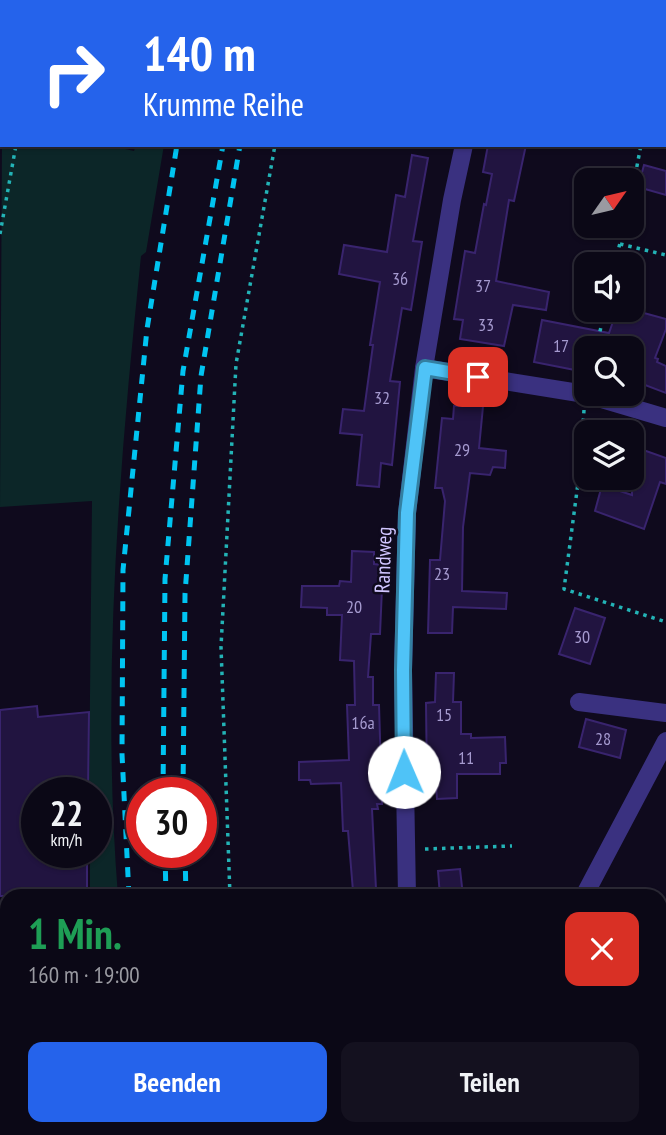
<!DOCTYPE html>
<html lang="de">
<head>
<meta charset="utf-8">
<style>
  body { margin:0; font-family:"PT Sans Narrow",sans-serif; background:#14111f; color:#f1f3f6; height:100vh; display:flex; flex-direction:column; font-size:26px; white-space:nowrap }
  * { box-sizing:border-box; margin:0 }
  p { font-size:23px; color:#9a9aa1 }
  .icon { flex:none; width:38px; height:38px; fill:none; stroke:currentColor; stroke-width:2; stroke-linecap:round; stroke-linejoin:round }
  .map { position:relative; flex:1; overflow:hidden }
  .sheet { position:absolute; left:0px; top:889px; width:667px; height:247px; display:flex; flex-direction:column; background:#0b0816; border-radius:21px 21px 0 0; box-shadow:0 2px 5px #0004,0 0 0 2px #2b2935 }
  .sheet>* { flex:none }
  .hud { position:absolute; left:0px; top:0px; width:667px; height:147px; box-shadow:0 2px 5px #0004,0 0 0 2px #2b2935; background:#2563eb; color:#fff; overflow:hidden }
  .needle { width:46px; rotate:56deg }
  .buttons { position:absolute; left:574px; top:168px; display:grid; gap:14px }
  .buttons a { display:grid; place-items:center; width:70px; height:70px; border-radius:14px; background:#0b0816; box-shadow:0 2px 5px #0004,0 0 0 2px #2b2935; font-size:35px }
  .speed { position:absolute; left:21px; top:777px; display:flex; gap:14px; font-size:35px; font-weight:700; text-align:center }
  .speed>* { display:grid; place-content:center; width:91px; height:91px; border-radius:50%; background:#0b0816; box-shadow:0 2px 5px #0004,0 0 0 2px #2b2935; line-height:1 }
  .speed small { font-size:18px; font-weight:400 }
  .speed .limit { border:10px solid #d22; background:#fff; color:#111 }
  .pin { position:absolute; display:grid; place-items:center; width:60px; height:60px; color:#fff; margin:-30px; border-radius:14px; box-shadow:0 4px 10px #0006 }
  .me { position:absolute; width:77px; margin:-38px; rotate:359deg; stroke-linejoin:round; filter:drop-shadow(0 0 5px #0008) }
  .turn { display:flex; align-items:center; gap:24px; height:147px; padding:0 28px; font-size:32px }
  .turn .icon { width:91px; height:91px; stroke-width:2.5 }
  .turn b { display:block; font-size:49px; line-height:60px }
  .round { display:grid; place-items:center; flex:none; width:74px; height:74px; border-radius:14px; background:#14111f }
  .headline { display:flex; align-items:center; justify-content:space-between; height:119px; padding:0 28px }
  h1 { font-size:42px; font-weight:800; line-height:52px; color:#1e9e55 }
  .primary-button { display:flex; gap:14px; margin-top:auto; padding:14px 28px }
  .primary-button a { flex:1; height:80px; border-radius:14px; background:#2563eb; color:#fff; font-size:28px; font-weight:800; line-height:80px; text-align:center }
  .primary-button a+a { background:#14111f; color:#f1f3f6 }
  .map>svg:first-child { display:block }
  .green { fill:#0c2628 }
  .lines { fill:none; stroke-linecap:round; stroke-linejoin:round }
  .stream { stroke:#05143b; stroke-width:6 }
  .building { fill:#211440; stroke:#39246e; stroke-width:2 }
  .path { stroke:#23b3b6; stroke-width:3.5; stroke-dasharray:3.5 5; stroke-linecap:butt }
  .minor { stroke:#3a3180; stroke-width:18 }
  .rail { stroke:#00c4f1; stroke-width:5; stroke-dasharray:10 9; stroke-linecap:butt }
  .route-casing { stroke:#337fa1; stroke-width:18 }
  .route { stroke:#4fc3f7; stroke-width:12 }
  .labels { text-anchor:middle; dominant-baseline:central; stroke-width:5; stroke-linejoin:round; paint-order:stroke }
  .number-label { font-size:18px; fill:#a59acf }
  .street-label { font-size:21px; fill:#d1c6ff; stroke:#0f0a1d }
</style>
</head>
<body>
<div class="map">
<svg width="666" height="1135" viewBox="0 0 666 1135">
  <rect width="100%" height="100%" fill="#0f0a1d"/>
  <path class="green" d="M 2,135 L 2,145 L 108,145 L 134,151 L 136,145 L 164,145 L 146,252 L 141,256 C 119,469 101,682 118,896 L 90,896 L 90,852 L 96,852 L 96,793 L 89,793 L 92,501 L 0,507 Z"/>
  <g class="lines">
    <polyline class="stream" points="373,2 382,0"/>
  </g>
  <g class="building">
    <polygon points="488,145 526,145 514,201 509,200 496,281 549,292 546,310 513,305 504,346 460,339 463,320 454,319 465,251 475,253 484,204 486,205 492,174 483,172"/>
    <polygon points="412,155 428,158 413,241 422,242 411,310 402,308 390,381 400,382 392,465 381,463 379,487 357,485 362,435 340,433 343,409 364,411 373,345 370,345 380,282 339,274 344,245 387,252 396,195 405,197"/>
    <polygon points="644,165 666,171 666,195 638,187"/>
    <polygon points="617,310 633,310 666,319 666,329 655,358 658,359 657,362 666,366 666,393 632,380 632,348 584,348 580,371 534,362 542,320 609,333"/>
    <polygon points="460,393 484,396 479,448 506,451 505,468 493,467 490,475 470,473 463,527 462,591 507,593 506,609 453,607 452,633 428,633 430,560 440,560 445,501 442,488 435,488 442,418 453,419 454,406 458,406"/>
    <polygon points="632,446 666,458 666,484 660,482 644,529 595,511 602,485 632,495"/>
    <polygon points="352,551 374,552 374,564 383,565 380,634 371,634 368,677 373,677 373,705 379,705 382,804 377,804 378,809 372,809 376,889 353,891 348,831 343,831 341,783 311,784 310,780 299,780 299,762 349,760 347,705 355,705 354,661 340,660 342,615 327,615 327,608 301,607 302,586 339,586 340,581 351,582"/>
    <polygon points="575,608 605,618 590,664 559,654"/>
    <polygon points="436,673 454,673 453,702 461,702 461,734 471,734 471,738 505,737 506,763 500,763 500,774 457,774 457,798 437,799 436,785 427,785 426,703 435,702"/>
    <polygon points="37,706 38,717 89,712 88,793 37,793 37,852 87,852 87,896 0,896 0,710"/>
    <polygon points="586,719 626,730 620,758 579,747"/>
    <polygon points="460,869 463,896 440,896 438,871"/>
  </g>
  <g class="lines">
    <g class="path">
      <polyline points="84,2 101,0"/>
      <polyline points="307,2 307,0"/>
      <polyline points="432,2 441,0"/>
      <polyline points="632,192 641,145"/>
      <polyline points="0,234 16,145"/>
      <polyline points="620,244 666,255"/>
      <polyline points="615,264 624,226"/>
      <polyline points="596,348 605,310"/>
      <polyline points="584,410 580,468 564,589 666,622"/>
      <polyline points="425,849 512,846"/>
      <polyline points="230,896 221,647 236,364 275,145"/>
      <polyline points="259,1129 260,1135"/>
      <polyline points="547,1135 550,1129"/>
    </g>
    <g class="minor">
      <polyline points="29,0 29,2"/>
      <polyline points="499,2 500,0"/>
      <polyline points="0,65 2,64"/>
      <polyline points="665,96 666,97"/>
      <polyline points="424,368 585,394 666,418"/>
      <polyline points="579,702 666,713"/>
      <polyline points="407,896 403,670 407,513 424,368 452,200 464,145"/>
      <polyline points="584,896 666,741"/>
      <polyline points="654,1129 665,1135"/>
    </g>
    <g class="rail">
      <polyline points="205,2 206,0"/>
      <polyline points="252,2 252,0"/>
      <polyline points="272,2 272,0"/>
      <polyline points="163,793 165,579 183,371 223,145"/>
      <polyline points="183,793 185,594 201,376 240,145"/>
      <polyline points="165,852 166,896"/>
      <polyline points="185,852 186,896"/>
      <polyline points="129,896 122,754 123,570 147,329 177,145"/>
      <polyline points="156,1129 157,1135"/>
      <polyline points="189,1129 190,1135"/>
      <polyline points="213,1129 214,1135"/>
    </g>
  </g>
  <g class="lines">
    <defs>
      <polyline id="route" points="404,772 403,670 407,513 425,368 478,377"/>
    </defs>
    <use href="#route" class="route-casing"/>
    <use href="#route" class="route"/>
  </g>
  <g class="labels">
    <g class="number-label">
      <text x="400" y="278">36</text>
      <text x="483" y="285">37</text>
      <text x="486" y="324">33</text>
      <text x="561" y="345">17</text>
      <text x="382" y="397">32</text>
      <text x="462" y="449">29</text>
      <text x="442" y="573">23</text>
      <text x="354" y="606">20</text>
      <text x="582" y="636">30</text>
      <text x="444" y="714">15</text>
      <text x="363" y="722">16a</text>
      <text x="603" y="738">28</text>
      <text x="466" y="757">11</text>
    </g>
    <g class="street-label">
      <text transform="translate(383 560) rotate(-88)">Randweg</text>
    </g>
  </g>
</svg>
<div class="buttons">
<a><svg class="needle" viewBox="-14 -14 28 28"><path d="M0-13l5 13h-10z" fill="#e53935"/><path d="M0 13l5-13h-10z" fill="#9a9aa1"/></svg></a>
<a><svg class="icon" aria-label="sound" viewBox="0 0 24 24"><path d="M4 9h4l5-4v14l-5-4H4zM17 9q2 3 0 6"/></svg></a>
<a><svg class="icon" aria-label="search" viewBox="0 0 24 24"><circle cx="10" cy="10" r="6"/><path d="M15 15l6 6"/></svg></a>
<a><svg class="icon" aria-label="layers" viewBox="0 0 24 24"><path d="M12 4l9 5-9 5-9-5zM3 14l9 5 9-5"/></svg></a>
</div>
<div class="speed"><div>22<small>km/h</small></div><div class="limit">30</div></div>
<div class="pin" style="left:478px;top:377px;background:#d93025"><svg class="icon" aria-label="arrive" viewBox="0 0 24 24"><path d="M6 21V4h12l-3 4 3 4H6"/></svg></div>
<svg class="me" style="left:404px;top:772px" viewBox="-20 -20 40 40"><circle r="19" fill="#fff"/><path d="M0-13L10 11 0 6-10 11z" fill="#4fc3f7"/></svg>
<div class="hud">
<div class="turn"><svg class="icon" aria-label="right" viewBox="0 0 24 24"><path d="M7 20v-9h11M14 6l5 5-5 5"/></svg><div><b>140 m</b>Krumme Reihe</div></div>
</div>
<section class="sheet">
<div class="headline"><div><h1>1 Min.</h1><p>160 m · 19:00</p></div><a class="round" style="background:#d93025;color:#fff"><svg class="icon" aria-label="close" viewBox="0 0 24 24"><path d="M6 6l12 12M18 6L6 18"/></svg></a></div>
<div class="primary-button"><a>Beenden</a><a>Teilen</a></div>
</section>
</div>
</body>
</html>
